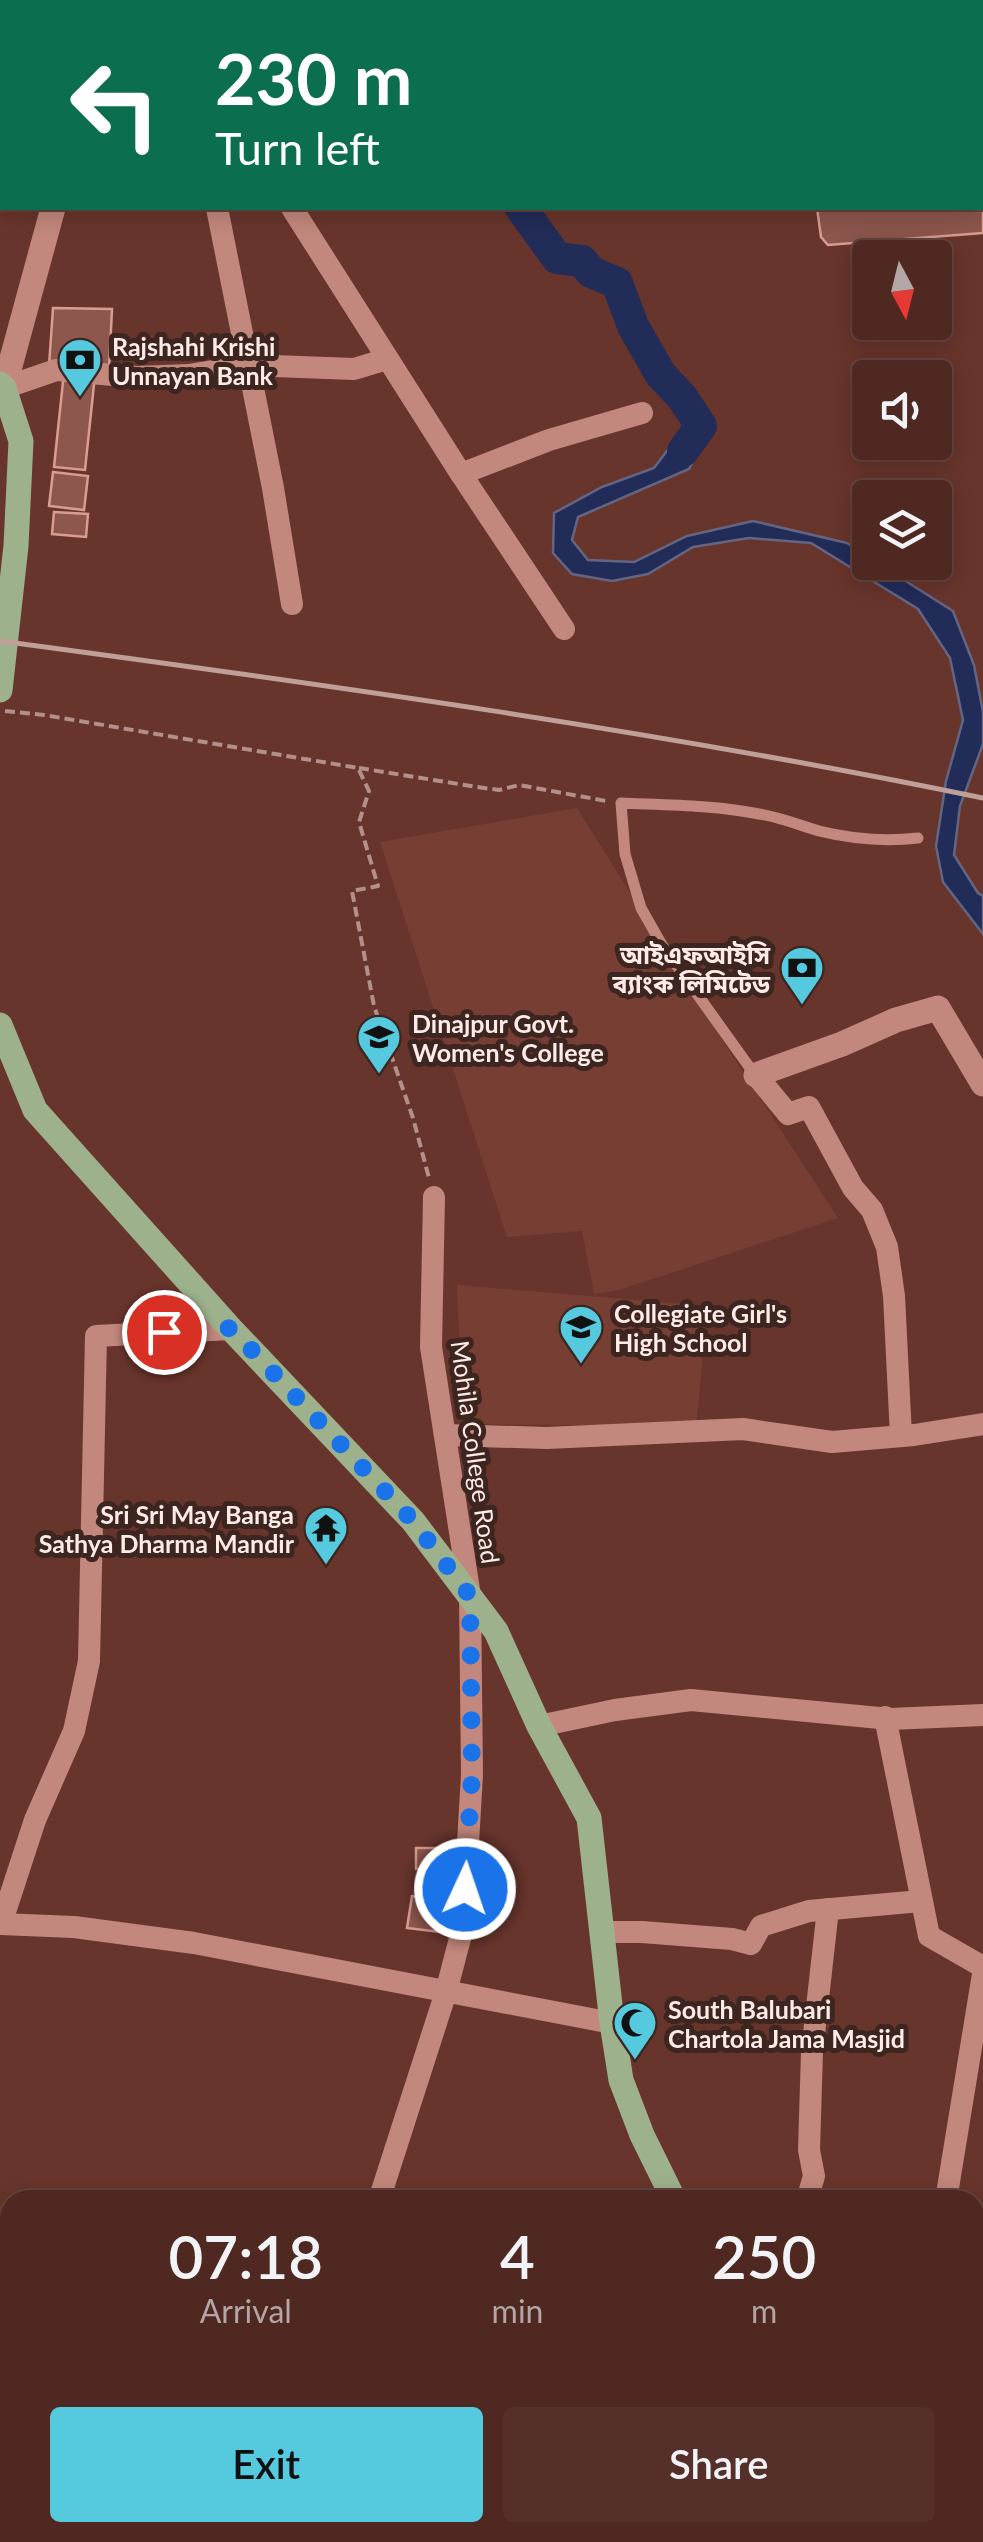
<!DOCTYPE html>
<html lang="en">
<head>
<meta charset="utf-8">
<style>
  body { margin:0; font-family:Lato,"Noto Sans Bengali",sans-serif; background:#55302a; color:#f1f3f6; height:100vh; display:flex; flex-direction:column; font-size:38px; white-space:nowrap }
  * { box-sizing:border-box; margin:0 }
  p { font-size:32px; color:#b3a6a5 }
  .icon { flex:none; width:55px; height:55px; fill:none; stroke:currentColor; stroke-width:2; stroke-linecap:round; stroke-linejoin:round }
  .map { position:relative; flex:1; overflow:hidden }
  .panel { position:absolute; left:0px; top:2190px; width:985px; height:352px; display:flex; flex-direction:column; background:#4e2821; border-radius:30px 30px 0 0; box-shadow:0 5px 25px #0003,0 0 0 2px #65443f }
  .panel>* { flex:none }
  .top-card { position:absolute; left:0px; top:0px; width:985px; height:210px; box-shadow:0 5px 25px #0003,0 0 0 2px #65443f; background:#0b6e4f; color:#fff; overflow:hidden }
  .needle { width:65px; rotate:173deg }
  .fabs { position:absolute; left:852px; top:240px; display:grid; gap:20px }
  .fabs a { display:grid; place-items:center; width:100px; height:100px; border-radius:10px; background:#4e2821; box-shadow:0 5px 25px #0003,0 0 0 2px #65443f; font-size:50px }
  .pin { position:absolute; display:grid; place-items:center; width:85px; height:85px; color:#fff; margin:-42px; border:5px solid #fff; border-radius:50%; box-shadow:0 2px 10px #0007 }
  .me { position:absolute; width:110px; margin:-55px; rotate:3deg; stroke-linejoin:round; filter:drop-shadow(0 0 8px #0008) }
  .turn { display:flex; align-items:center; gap:35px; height:210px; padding:0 50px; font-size:45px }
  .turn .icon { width:130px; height:130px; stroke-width:2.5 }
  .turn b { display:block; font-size:70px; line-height:85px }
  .eta { display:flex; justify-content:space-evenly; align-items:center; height:170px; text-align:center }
  .eta b { font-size:60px; font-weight:600; line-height:70px }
  .button { display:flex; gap:20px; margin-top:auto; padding:20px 50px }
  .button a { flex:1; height:115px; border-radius:10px; background:#55cadf; color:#111; font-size:40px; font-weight:600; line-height:115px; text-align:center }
  .button a+a { background:#55302a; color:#f1f3f6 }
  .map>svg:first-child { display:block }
  .built { fill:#773e33 }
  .water { fill:#222c58; stroke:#646583; stroke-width:2.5 }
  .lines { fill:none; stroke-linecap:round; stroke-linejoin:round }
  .stream { stroke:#646583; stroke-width:5 }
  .river { stroke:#222c58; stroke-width:32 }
  .building { fill:#8d574d; stroke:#d99d91; stroke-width:2.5 }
  .path { stroke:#b39089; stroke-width:4; stroke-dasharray:10 5; stroke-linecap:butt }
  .service { stroke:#c3887d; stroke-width:11 }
  .minor { stroke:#c3887d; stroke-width:22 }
  .tertiary { stroke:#c3887d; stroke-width:25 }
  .secondary { stroke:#c3887d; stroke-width:25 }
  .primary { stroke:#9eb18d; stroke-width:25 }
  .rail { stroke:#c09f99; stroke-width:5 }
  .route { stroke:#1a73e8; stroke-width:18; stroke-dasharray:0 32.4 }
  .labels { text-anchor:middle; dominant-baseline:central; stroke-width:10; stroke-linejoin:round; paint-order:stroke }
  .poi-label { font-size:25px; font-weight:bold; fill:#ffebe7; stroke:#3d2520; text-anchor:start }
  .street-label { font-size:25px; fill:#ffebe7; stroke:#3d2520 }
</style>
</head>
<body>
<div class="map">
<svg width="983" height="2542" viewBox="0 0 983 2542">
  <rect width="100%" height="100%" fill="#68352c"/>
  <g class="built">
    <polygon points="0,0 62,0 61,2 2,2 2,146 0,145"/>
    <polygon points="577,808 721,1038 838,1218 619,1290 594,1294 582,1231 507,1237 380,842"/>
    <polygon points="457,1285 708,1306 696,1426 463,1424"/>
  </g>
  <polygon class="water" points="707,434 689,469 578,517 572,540 588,560 634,562 687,536 753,521 847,543 870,558 870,562 877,563 953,611 974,665 983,712 983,744 960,806 954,855 978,893 983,896 983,934 943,882 936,846 946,781 963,720 950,658 918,609 811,543 749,538 693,547 648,574 612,581 572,574 553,553 554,513 602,487 654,468 676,439"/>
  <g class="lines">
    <polyline class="stream" points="281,0 282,2"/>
    <polyline class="river" points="521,208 557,258 582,261 591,272 617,283 633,326 661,375 682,397 701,426 683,451"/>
  </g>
  <g class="building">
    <polygon points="983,183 983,233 828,245 821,237 817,208 982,208"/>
    <polygon points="53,308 112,309 109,369 49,366"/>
    <polygon points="64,372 95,375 85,470 54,467"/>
    <polygon points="53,472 88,476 84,510 49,506"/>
    <polygon points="54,512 88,514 86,537 52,534"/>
    <rect x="416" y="1848" width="41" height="21"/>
    <polygon points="412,1896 452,1903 449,1933 407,1928"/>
  </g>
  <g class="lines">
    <g class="path">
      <polyline points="5,711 44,715 358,768 369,791 359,822 378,886 352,891 374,1006 413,1118 429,1178"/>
      <polyline points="359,768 477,787 499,790 519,785 606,801"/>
    </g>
    <path class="service" d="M 755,1075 L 662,945 L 641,908 L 625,854 L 621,803 C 667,805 714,805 759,814 C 780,817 799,825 819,831 C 852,839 884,842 918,838"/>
    <g class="minor">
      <polyline points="183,0 184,2"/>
      <polyline points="982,153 983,153"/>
      <polyline points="0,160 2,161"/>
      <polyline points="217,208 273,488 292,604"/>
      <polyline points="292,208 461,474 549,440 642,413"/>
      <polyline points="4,388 56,370 136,377 189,375 248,365 354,369 387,359"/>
      <polyline points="461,474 564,629"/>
      <polyline points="756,1075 788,1114 809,1107 853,1188 872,1210 887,1247 894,1296 901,1436"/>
      <polyline points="445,1435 547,1438 743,1429 832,1442 914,1435 983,1424"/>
      <polyline points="885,1717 929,1936 983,1967"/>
      <polyline points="539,1726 615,1710 691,1700 890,1719 983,1715"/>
      <polyline points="0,1924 74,1927 194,1943 612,2023"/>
      <polyline points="1,1924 35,1820 74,1731 89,1661 96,1336 231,1329"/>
      <polyline points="602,1932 642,1932 732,1939 751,1944 761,1926 809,1911 921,1901"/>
      <polyline points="379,2200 446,1992 463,1927 472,1775 470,1596 431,1347 434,1197"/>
      <polyline points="807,2200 814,2176 809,2150 812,2052 828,1909"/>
      <polyline points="946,2200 983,1974"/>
      <polyline points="975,2223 983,2224"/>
      <polyline points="246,2542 250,2532"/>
      <polyline points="626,2542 651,2532"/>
    </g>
    <polyline class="tertiary" points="756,1075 842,1044 896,1020 938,1008 983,1084"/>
    <g class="secondary">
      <polyline points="124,2 125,0"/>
      <polyline points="4,388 53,208"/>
    </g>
    <g class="primary">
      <polyline points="0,384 4,388 21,441 16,546 0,690"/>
      <polyline points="0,1025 35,1110 231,1329 413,1521 496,1631 539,1726 589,1818 612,2023 621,2080 642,2135 674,2200"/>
      <polyline points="975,2410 983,2407"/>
      <polyline points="701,2542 708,2532"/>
    </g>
    <path class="rail" d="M 0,641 C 329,685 658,731 983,798"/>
  </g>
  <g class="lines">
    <polyline class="route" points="164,1332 231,1328 413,1521 470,1596 472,1775 465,1889"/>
  </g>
  <defs>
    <symbol id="bank-pin" viewBox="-11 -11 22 30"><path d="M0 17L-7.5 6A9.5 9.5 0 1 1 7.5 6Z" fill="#55cadf" stroke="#3d2520"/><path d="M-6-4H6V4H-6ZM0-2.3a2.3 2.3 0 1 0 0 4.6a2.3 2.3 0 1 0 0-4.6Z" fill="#111"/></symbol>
    <symbol id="university-pin" viewBox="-11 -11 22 30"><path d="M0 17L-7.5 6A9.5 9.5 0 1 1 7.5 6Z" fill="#55cadf" stroke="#3d2520"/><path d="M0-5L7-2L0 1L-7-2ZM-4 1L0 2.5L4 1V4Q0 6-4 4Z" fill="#111"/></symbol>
    <symbol id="temple-pin" viewBox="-11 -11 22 30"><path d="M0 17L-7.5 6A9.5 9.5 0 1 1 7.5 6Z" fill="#55cadf" stroke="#3d2520"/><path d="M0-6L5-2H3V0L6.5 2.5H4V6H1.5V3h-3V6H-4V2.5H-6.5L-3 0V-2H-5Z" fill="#111"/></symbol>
    <symbol id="mosque-pin" viewBox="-11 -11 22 30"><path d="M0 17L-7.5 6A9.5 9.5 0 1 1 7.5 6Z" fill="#55cadf" stroke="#3d2520"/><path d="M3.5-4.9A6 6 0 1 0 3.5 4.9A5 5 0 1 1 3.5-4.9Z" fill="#111"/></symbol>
  </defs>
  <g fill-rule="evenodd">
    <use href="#bank-pin" x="55" y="335" width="50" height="68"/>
    <use href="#bank-pin" x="777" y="943" width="50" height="68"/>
    <use href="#university-pin" x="354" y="1012" width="50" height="68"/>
    <use href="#university-pin" x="556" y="1302" width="50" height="68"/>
    <use href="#temple-pin" x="301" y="1503" width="50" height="68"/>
    <use href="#mosque-pin" x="610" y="1998" width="50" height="68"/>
  </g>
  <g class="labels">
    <g class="poi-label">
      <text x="112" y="346">Rajshahi Krishi<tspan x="112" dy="29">Unnayan Bank</tspan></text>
      <text x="770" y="954" text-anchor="end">আইএফআইসি<tspan x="770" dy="29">ব্যাংক লিমিটেড</tspan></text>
      <text x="412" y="1023">Dinajpur Govt.<tspan x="412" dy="29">Women's College</tspan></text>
      <text x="614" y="1313">Collegiate Girl's<tspan x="614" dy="29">High School</tspan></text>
      <text x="294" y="1514" text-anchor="end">Sri Sri May Banga<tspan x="294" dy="29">Sathya Dharma Mandir</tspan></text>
      <text x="668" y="2009">South Balubari<tspan x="668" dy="29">Chartola Jama Masjid</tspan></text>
    </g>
    <g class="street-label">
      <text transform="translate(476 1452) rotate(82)">Mohila College Road</text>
    </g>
  </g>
</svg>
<div class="fabs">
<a><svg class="needle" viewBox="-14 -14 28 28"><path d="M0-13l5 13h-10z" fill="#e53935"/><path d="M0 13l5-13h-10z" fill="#b3a6a5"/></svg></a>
<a><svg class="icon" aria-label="sound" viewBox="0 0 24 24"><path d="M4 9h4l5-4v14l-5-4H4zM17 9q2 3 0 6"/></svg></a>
<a><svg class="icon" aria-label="layers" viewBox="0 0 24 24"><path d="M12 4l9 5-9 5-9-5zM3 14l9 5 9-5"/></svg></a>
</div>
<div class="pin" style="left:164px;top:1332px;background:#d93025"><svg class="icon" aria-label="arrive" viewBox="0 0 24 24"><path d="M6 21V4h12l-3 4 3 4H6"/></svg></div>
<svg class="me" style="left:465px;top:1889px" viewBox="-20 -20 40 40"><circle r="17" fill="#1a73e8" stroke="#fff" stroke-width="3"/><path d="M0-11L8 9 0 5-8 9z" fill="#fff"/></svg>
<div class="top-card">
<div class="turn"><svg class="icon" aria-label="left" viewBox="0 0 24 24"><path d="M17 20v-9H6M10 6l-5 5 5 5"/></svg><div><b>230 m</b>Turn left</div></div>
</div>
<section class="panel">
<div class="eta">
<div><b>07:18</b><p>Arrival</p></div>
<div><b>4</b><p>min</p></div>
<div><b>250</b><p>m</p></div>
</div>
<div class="button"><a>Exit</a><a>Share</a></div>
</section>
</div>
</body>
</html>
